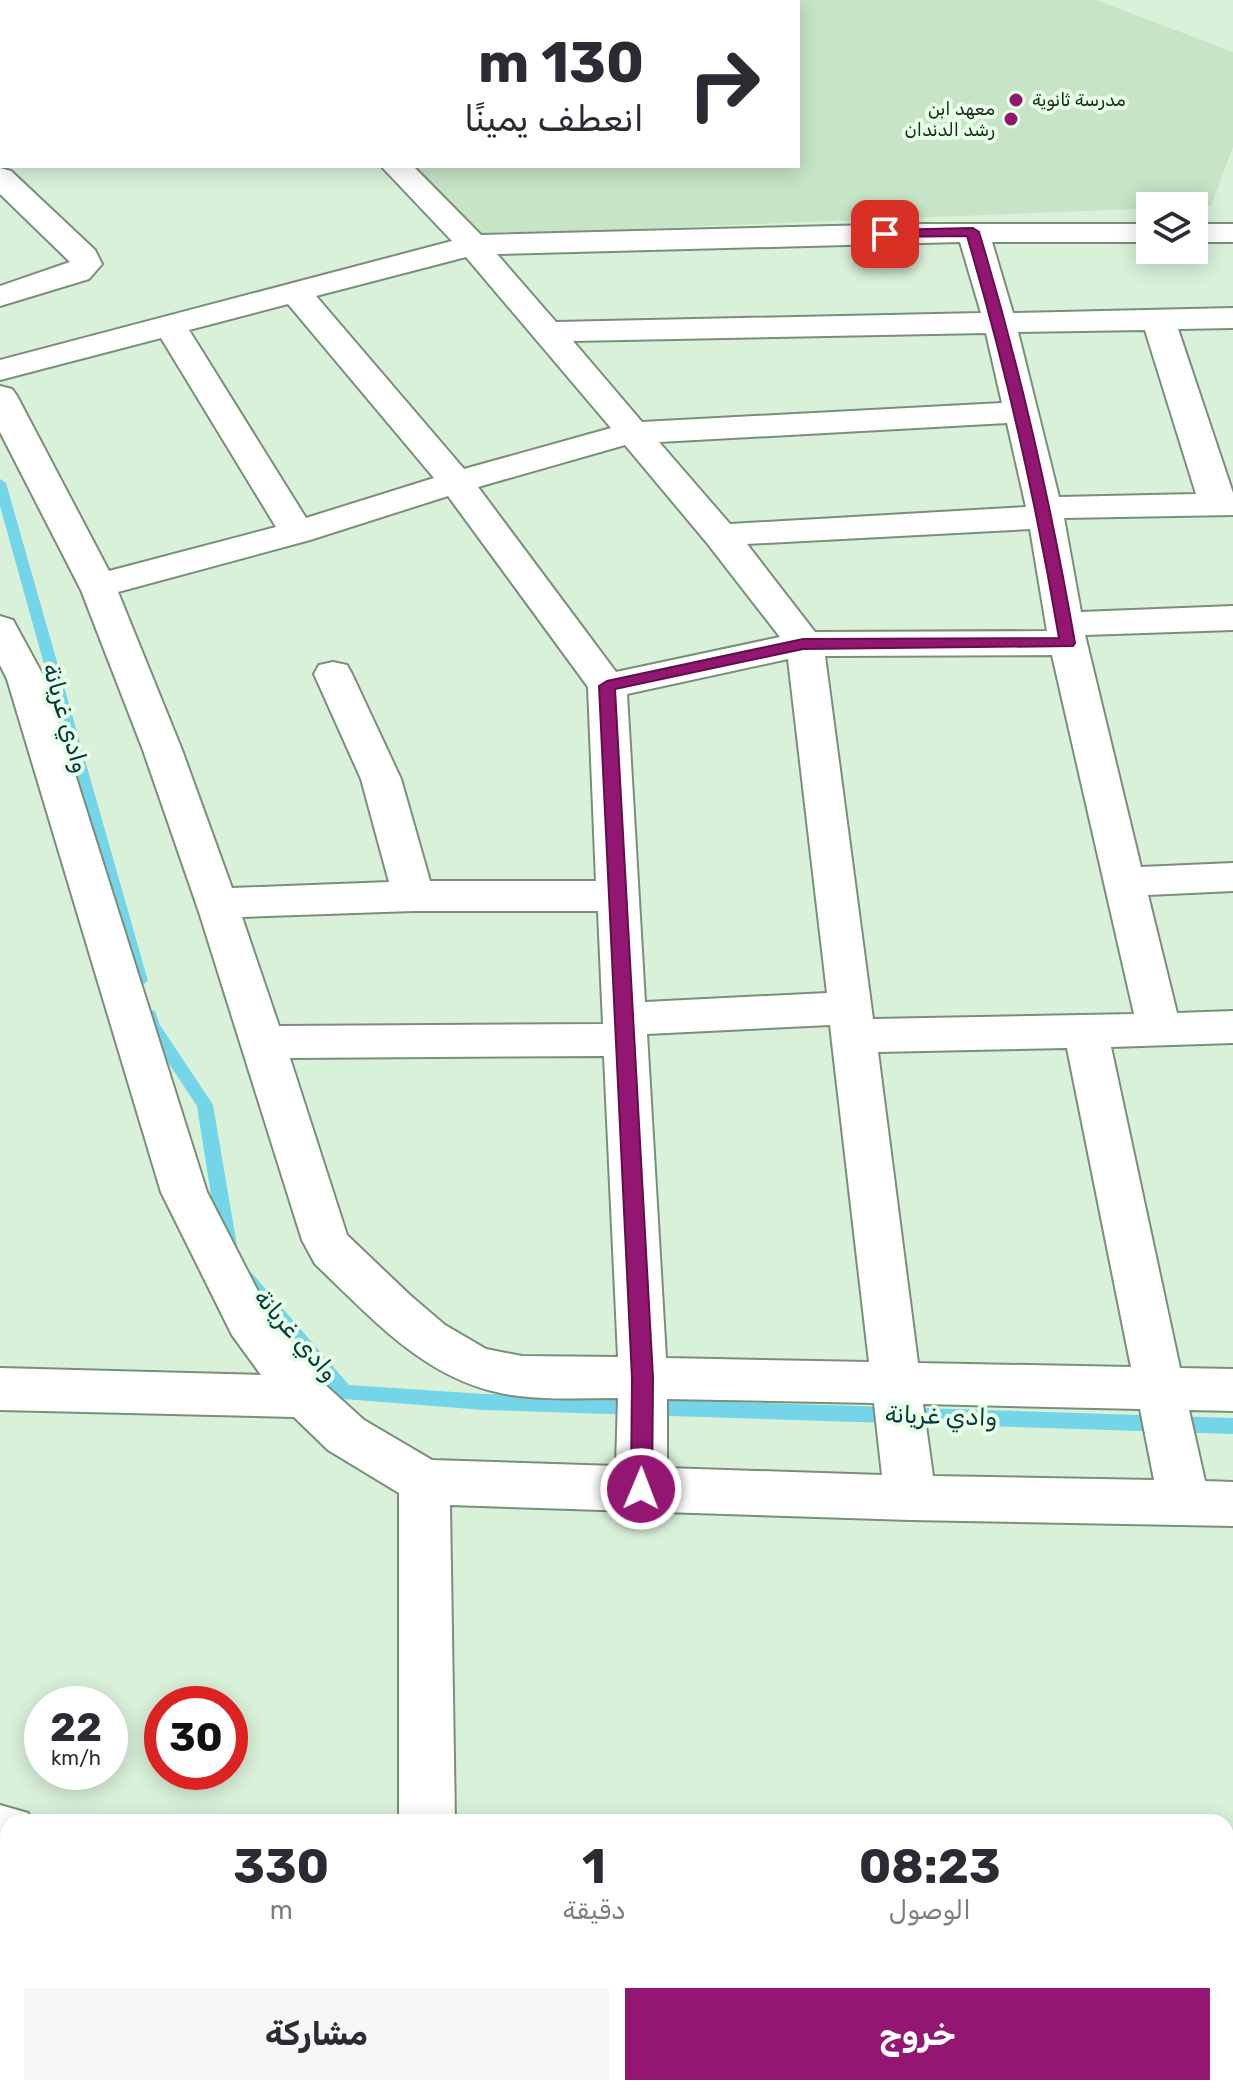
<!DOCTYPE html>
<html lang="ar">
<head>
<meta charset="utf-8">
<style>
  body { margin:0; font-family:Rubik,"Noto Naskh Arabic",sans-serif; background:#f7f7f7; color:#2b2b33; direction:rtl; height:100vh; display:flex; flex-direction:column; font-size:30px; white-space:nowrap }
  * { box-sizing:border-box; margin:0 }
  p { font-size:26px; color:#7c7c81 }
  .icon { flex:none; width:44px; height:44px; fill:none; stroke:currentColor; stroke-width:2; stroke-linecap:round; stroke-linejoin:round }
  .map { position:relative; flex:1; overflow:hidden; direction:ltr }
  .drawer { position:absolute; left:0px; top:1814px; width:1234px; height:282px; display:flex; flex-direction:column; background:#fff; border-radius:24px 24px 0 0; box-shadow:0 4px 20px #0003; direction:rtl }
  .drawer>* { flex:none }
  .hud { position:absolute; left:0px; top:0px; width:800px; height:168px; box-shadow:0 4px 20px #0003; direction:rtl; background:#fff; color:#2b2b33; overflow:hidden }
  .controls { position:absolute; left:1136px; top:192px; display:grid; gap:16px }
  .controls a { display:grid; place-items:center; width:72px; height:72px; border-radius:0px; background:#fff; box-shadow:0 4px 20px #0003; font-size:40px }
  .speed { position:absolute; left:24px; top:1686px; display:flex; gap:16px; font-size:40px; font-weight:700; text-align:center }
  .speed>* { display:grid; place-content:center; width:104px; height:104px; border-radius:50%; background:#fff; box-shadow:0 4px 20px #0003; line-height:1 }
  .speed small { font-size:20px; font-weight:400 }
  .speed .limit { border:12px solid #d22; background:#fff; color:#111 }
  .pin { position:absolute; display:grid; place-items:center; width:68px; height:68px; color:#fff; margin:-34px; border-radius:16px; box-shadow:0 4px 12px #0006 }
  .me { position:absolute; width:88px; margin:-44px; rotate:1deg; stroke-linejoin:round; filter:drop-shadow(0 0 6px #0008) }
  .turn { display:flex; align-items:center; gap:28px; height:168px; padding:0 24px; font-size:36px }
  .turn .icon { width:104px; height:104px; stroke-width:2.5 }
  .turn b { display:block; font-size:56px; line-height:68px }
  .eta { display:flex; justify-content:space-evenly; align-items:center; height:136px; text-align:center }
  .eta b { font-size:48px; font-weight:700; line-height:56px }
  .cta { display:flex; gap:16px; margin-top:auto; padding:16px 24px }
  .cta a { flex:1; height:92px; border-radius:0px; background:#931772; color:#fff; font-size:32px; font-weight:700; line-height:92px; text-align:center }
  .cta a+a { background:#f7f7f7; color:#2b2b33 }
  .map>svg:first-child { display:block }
  .built { fill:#c7e4c7 }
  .green { fill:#e3c38f }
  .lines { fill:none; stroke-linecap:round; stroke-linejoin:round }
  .stream { fill:#73d5e7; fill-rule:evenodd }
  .minor-casing { stroke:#798f79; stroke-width:4 }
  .minor { fill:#fff; fill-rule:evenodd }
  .route { fill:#931772; stroke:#600f4a; stroke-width:2 }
  .poi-dot { fill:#931772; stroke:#e6ffe6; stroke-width:3 }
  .labels { text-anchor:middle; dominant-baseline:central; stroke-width:8; stroke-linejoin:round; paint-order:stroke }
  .far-poi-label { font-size:18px; fill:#202920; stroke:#e6ffe6; text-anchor:start }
  .water-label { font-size:24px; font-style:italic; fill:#07383f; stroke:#e6ffe6 }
</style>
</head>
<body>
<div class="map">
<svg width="1233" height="2095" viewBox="0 0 1233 2095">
  <rect width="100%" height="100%" fill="#d9f1d9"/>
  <polygon class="built" points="284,0 1096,0 1233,52 1233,147 1211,206 455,236 404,166 798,166 798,2"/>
  <polygon class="green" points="321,0 707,0 704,2"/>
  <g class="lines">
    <g class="stream">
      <polygon points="0,479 6,483 148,981 140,987 132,981 0,506"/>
      <polygon points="149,1009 155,1011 160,1025 213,1105 237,1246 234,1251 222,1251 219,1246 197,1106 144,1026 141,1015"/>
      <polygon points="244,1269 250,1271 349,1385 484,1394 1233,1418 1233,1434 484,1410 344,1399 338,1397 238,1281 235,1276 238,1271"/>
    </g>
    <defs>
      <g id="minor">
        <polygon points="87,0 115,0 116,2 88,2"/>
        <polygon points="245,0 273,0 274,2 246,2"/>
        <polygon points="2,35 2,53 0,54 0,36"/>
        <path d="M 381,166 L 413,166 L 481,235 L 914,224 L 1150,224 L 1150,242 L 992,242 L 1013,313 L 1233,308 L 1233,328 L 1178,329 L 1233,493 L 1233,515 L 1064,518 L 1081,612 L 1233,606 L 1233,630 L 1085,635 L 1141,867 L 1233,863 L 1233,891 L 1148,895 L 1177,1013 L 1233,1011 L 1233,1043 L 1111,1047 L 1180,1368 L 1233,1369 L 1233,1411 L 1189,1410 L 1205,1481 L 1233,1482 L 1233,1526 L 910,1520 L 450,1505 L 455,1822 L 399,1822 L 399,1493 L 328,1450 L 294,1417 L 0,1410 L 0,1368 L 261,1375 L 232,1335 L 161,1192 L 7,679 L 0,665 L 0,616 L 13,620 L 45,679 L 207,1192 L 266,1307 L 322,1382 L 364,1420 L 432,1460 L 616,1466 L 618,1398 C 585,1398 551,1400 519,1396 C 431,1386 376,1322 315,1264 L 302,1240 L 199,912 L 143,750 L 81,590 L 0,432 L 0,386 L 12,389 L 17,396 L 109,571 L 276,527 L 161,338 L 0,380 L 0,360 L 452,241 ZM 960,242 L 981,313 L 556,322 L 497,254 ZM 466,257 L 611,428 L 464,469 L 316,296 ZM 288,304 L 434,478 L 306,518 L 189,330 ZM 1145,330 L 1196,494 L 1059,497 L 1018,332 ZM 986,333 L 1002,403 L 642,422 L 573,341 ZM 1007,423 L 1026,507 L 730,524 L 659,442 ZM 625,445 L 707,543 L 780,637 L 616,672 L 478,487 ZM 448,496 L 588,687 L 596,881 L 430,881 L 401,779 L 352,674 L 347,665 L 333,662 L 319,665 L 314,674 L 361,779 L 389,882 L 232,888 L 182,750 L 118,592 L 310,540 ZM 1030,529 L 1047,631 L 815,632 L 747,544 ZM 1052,655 L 1134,1014 L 873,1019 L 825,656 ZM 788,659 L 827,993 L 645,1002 L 627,694 ZM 413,911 L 598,911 L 603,1024 L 279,1026 L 242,917 ZM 830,1025 L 869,1362 L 666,1358 L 647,1034 ZM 1067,1048 L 1131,1367 L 918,1363 L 878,1052 ZM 604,1056 L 618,1357 L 522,1356 L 486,1349 L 445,1325 L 411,1296 L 347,1235 L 290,1058 ZM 667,1399 L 874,1403 L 882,1475 L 667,1468 ZM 923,1404 L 1140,1409 L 1154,1480 L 933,1476 Z"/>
        <polygon points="0,168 11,171 95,250 102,264 89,279 0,306 0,286 70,262 0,194"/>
        <rect x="1194" y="224" width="39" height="18"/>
        <polygon points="0,1805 28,1813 32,1822 8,1822 8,1859 0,1859"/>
        <polygon points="1233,1891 1233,1947 1226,1948 1226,1892"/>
        <rect x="409" y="2088" width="60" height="7"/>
      </g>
    </defs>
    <use href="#minor" class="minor-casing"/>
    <use href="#minor" class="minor"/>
  </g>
  <path class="route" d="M 973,228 L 979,232 C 1020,367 1051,504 1075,643 L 1073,646 L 803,649 L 615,689 L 653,1378 L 652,1489 L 649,1496 L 641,1498 L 634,1496 L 631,1489 L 632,1378 L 599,686 L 607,681 L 803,639 L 1059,638 C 1036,502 1006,368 967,236 L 885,237 L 879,234 L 885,230 Z"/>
  <g class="poi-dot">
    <circle cx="1016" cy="100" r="8"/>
    <circle cx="1011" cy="119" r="8"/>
  </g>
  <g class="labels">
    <g class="far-poi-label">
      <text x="1032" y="100">مدرسة ثانوية</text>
      <text x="995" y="109" text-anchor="end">معهد ابن<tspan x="995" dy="21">رشد الدندان</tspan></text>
    </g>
    <g class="water-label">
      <text transform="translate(66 718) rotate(74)">وادي غريانة</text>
      <text transform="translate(296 1335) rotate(49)">وادي غريانة</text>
      <text transform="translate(941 1416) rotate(2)">وادي غريانة</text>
    </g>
  </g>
</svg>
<div class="controls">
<a><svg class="icon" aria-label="layers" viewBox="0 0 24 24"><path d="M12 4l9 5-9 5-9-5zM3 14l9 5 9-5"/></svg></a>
</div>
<div class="speed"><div>22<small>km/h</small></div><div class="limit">30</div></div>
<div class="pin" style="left:885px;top:234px;background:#d93025"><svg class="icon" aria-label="arrive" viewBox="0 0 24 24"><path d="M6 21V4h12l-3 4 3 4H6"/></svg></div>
<svg class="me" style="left:641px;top:1489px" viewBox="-20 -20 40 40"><circle r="17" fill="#931772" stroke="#fff" stroke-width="3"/><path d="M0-11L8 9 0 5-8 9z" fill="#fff"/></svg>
<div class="hud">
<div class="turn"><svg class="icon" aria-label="right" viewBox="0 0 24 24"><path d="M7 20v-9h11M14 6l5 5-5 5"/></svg><div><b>130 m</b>انعطف يمينًا</div></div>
</div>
<section class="drawer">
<div class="eta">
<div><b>08:23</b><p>الوصول</p></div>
<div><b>1</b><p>دقيقة</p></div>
<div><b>330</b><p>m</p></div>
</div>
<div class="cta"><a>خروج</a><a>مشاركة</a></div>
</section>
</div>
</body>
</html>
